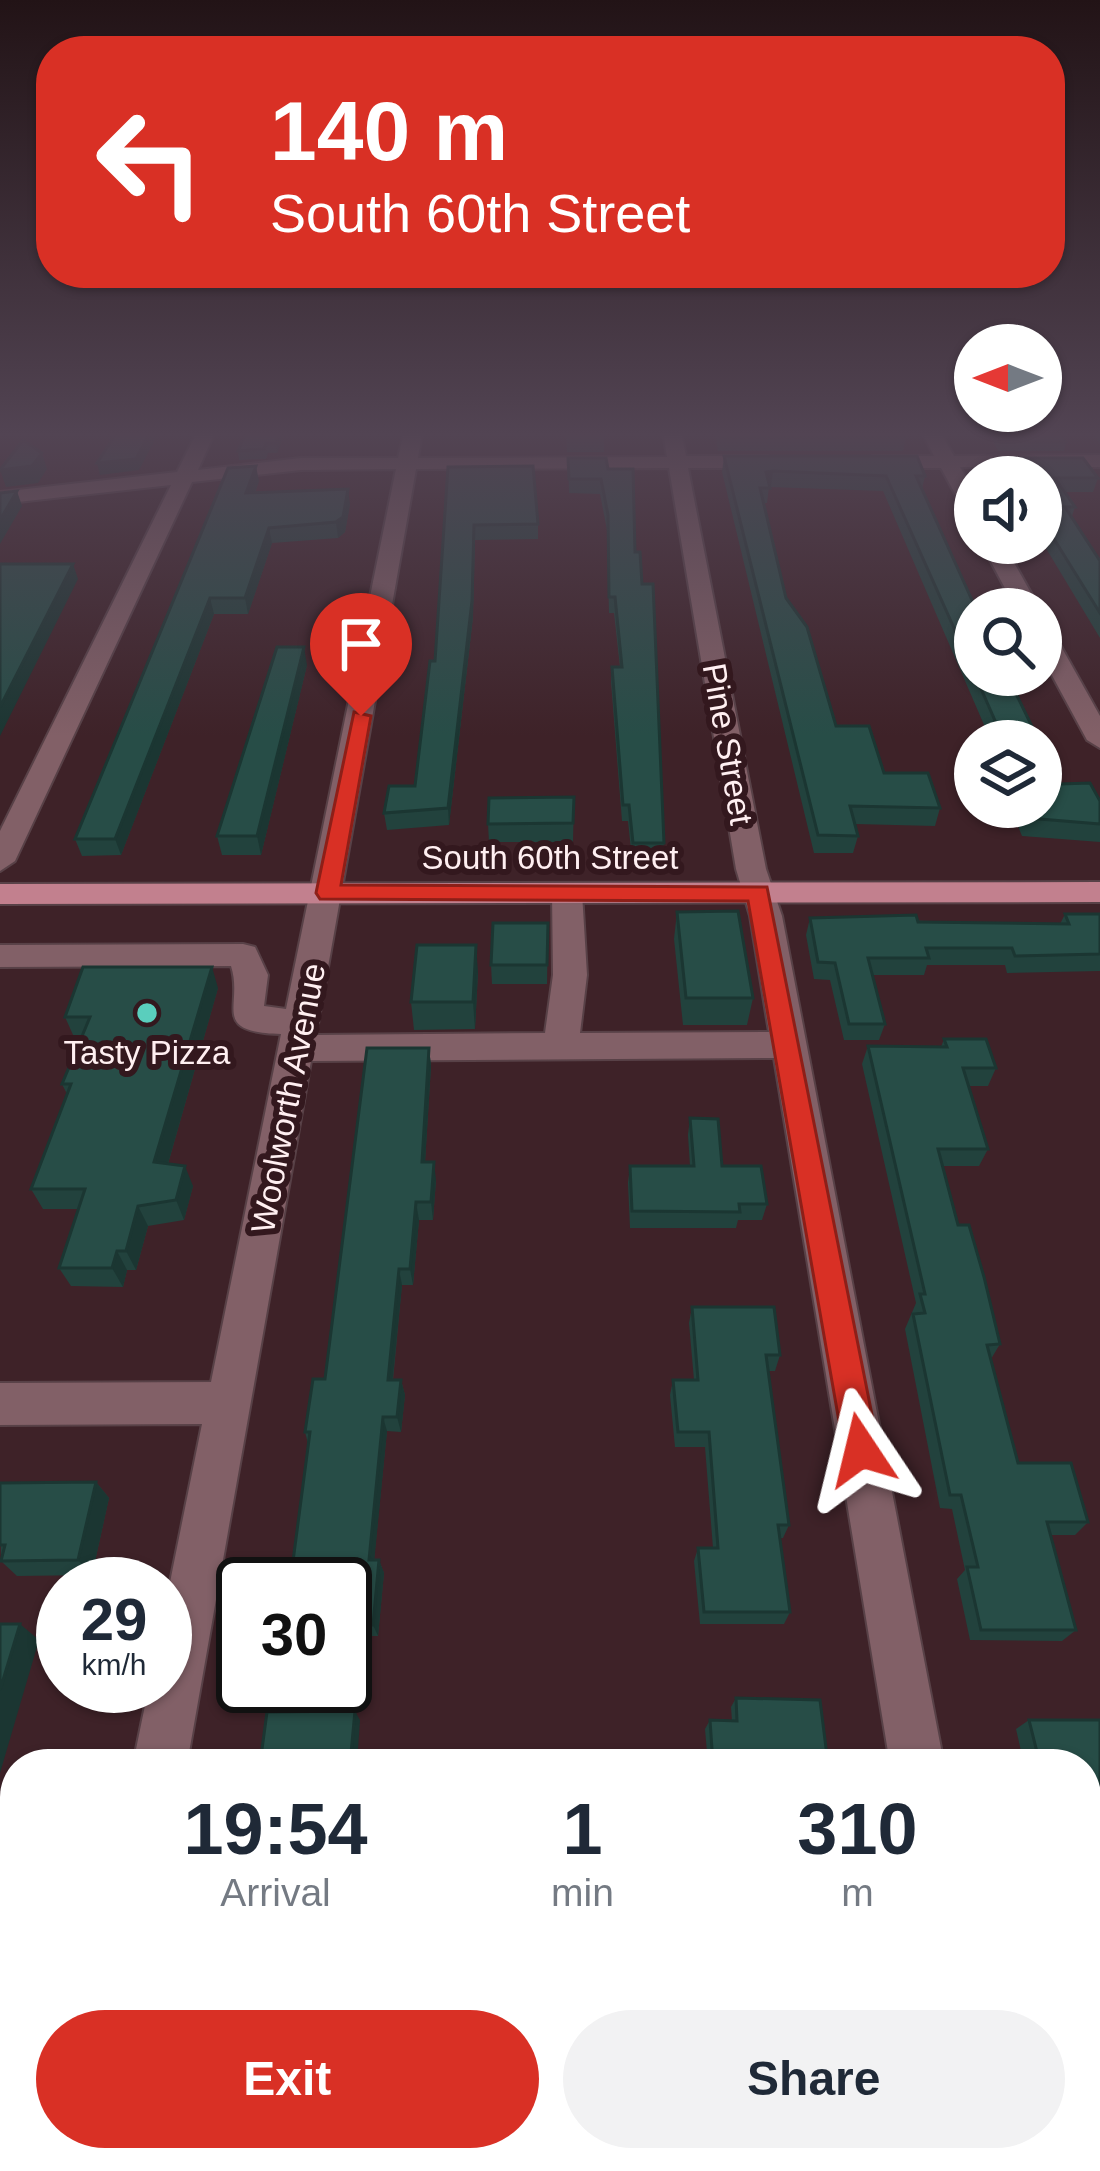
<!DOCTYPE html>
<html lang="en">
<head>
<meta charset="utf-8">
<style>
  body { margin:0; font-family:Helvetica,sans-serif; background:#f2f2f3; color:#1f2937; height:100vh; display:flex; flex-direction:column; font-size:45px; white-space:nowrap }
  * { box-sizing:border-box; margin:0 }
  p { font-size:39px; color:#747a83 }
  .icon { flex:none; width:66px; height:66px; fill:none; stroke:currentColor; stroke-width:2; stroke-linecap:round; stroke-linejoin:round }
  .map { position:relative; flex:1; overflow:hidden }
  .drawer { position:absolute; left:0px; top:1749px; width:1101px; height:423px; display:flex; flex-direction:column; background:#fff; border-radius:48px 48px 0 0; box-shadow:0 3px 9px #0004 }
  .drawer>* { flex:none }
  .guide { position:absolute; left:36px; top:36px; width:1029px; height:252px; border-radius:48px; box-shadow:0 3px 9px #0004; background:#d93025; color:#fff; overflow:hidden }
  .needle { width:78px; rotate:270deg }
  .fabs { position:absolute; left:954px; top:324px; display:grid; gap:24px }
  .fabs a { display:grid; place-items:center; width:108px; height:108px; border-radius:50%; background:#fff; box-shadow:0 3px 9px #0004; font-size:60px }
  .speed { position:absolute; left:36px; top:1557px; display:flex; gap:24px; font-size:60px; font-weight:700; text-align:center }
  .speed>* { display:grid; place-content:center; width:156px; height:156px; border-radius:50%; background:#fff; box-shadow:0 3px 9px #0004; line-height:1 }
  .speed small { font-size:30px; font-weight:400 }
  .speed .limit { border:6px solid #111; border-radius:18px; background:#fff; color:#111 }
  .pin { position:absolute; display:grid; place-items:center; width:102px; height:102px; color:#fff; margin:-123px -51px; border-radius:50% 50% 50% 0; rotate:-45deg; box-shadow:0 0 12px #0007 }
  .pin .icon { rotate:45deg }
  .me { position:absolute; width:132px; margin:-66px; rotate:350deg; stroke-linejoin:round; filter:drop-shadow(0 0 9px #0008) }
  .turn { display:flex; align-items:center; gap:42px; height:252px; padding:0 36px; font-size:54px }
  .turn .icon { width:156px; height:156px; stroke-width:2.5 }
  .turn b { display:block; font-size:84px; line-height:102px }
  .eta { display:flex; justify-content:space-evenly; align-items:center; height:204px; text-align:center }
  .eta b { font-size:72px; font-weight:700; line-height:84px }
  .button { display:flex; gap:24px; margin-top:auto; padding:24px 36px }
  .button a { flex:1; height:138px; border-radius:72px; background:#d93025; color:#fff; font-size:48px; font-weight:700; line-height:138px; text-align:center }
  .button a+a { background:#f2f2f3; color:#1f2937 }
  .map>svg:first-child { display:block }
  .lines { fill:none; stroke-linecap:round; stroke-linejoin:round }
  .minor-casing { stroke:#584147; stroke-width:4 }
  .major-casing { stroke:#584147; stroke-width:4 }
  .minor { fill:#826067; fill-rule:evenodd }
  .major { fill:#c2808e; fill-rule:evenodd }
  .wall { fill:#22423d }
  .shaded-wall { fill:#1b3632 }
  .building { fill:#274d47; stroke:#1b3632; stroke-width:3 }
  .route { fill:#d93025; stroke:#8d1f18; stroke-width:3 }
  .poi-dot { fill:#5acebd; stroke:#33181e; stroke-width:4.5 }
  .labels { text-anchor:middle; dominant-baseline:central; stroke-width:12; stroke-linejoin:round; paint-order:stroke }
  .street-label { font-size:33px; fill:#ffeff1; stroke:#33181e }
  .poi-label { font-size:33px; fill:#ffeff1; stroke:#33181e }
</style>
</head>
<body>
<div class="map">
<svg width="1100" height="2171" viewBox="0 0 1100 2171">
  <rect width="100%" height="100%" fill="#3e2228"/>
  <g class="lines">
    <defs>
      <g id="minor">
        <path d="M 197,432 L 215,432 L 198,470 L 301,458 L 398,458 L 404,432 L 422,432 L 418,458 L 667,457 L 663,432 L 681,432 L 686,456 L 768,456 L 778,462 L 768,468 L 688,468 L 766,869 L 782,916 L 944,1764 L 890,1764 L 774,1058 L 311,1061 L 187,1764 L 133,1764 L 149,1686 L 165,1686 L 165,1607 L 202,1424 L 0,1425 L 0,1383 L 211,1382 L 281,1034 C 209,1032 244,1006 231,966 L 0,967 L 0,945 L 243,944 L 255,947 L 268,975 L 264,1006 L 286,1009 L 396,469 L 301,470 L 192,482 L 15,861 L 0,871 L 0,831 L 171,485 L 0,504 L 0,492 L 177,472 ZM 669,468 L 736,869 L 750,916 L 769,1032 L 580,1033 L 587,975 L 582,893 L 567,883 L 552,893 L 553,975 L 545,1033 L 316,1035 L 416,469 Z"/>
        <polygon points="922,432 940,432 954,456 1100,455 1100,467 960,467 975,493 975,518 965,512 941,468 872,468 862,462 872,456 934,456"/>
        <polygon points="981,543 1003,543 1040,609 1016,609"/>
        <polygon points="1041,625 1053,632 1100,716 1100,748 1087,740 1041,655"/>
        <rect x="1086" y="1932" width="14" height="60"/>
        <polygon points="53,2157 117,2157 114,2171 50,2171"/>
        <polygon points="956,2157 1020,2157 1022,2171 958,2171"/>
      </g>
      <polygon id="major" points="1100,882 1100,902 0,904 0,884"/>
    </defs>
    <use href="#minor" class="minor-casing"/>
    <use href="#major" class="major-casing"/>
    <use href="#minor" class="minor"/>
    <use href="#major" class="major"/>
  </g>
  <g class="wall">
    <polygon points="246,432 285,432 277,453 268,453 266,459 239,460 238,451"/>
    <polygon points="566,432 604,432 604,452 567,452"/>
    <polygon points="715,432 903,432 906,437 903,451 718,451"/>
    <polygon points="989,432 1059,432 1066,442 1064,451 998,451"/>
    <polygon points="1091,432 1100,432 1100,444"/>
    <polygon points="724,456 925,476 922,489 957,570 1039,741 991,741 883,491 769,487 767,503 764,503 786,598 836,726 884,773 940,808 935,826 855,824 858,836 853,853 814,853 722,472"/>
    <polygon points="568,458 608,469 635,552 642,584 664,843 662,859 632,859 628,821 622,821 611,682 612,667 620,667 614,613 609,613 607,530 600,494 569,493"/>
    <polygon points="1014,458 1098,478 1093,492 1065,492 1075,507 1072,516 1100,561 1100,638 1041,540 1041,477 1006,477"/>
    <polygon points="448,467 538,524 538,539 475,540 473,617 449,825 387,830 384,813 415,786 435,661"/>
    <polygon points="259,481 255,493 350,504 345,532 338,538 272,543 248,614 214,614 121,855 82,856 75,839"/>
    <polygon points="307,665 261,855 222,855 217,836"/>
    <polygon points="1060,784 1100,801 1100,842 1022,836 1010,807 1041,807"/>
    <polygon points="574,797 573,842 489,842 488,824"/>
    <polygon points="677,912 753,998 747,1025 683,1025 674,939"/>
    <polygon points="1065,914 1100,914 1100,971 1007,973 1005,965 927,965 924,975 872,975 885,1024 879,1040 844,1040 830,980 814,979 806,935 810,918 1060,924"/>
    <polygon points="548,923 547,984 492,984 491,965"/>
    <polygon points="478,972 475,1029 414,1030 411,1002"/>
    <polygon points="218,988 168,1164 193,1186 184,1220 148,1226 136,1270 127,1270 123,1287 71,1286 59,1268 78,1209 43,1209 31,1189 67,1094 62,1084 81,1037 74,1037 65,1017"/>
    <polygon points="944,1039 996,1068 988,1086 968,1086 988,1149 979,1166 943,1166 958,1225 1000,1344 991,1359 1018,1463 1088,1522 1075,1535 1051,1535 1076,1630 1062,1641 970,1640 957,1579 965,1570 952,1509 940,1508 905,1329 916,1303 862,1064 868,1046 941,1047"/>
    <polygon points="429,1048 431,1066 425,1162 436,1180 433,1220 419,1220 413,1285 402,1285 393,1380 401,1380 405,1395 401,1432 387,1431 374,1560 379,1560 384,1573 378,1636 345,1636 345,1584 305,1432 325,1379"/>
    <polygon points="690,1118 722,1166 767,1204 762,1220 738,1220 736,1228 630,1228 628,1183 630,1166 690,1166 688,1135"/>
    <polygon points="692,1307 780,1355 775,1371 768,1371 789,1525 783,1538 779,1538 790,1612 784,1624 700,1624 694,1561 698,1548 713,1548 705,1447 675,1447 670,1395 673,1380 694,1380 689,1323"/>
    <polygon points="96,1482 109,1498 92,1575 17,1576 1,1561 0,1483"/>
    <polygon points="736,1698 828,1764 708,1764 705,1729 710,1720 732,1721 731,1707"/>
    <polygon points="1029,1720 1100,1720 1100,1794 1086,1794 1086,1764 1024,1764 1016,1729"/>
    <polygon points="1086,2145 1100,2146 1100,2171 1084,2171 1081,2157 1086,2157"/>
  </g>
  <g class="shaded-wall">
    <polygon points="150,432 159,432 139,470 100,475 97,463"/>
    <polygon points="280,432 285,432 277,453 276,443"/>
    <polygon points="42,453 47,469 38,483 6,487 0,470"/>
    <polygon points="256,466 259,481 249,508 246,493"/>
    <polygon points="773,471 771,486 764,488 766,472"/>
    <polygon points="348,489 350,504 345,532 338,538 336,522"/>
    <polygon points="17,491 22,506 0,544 0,520"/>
    <polygon points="474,525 473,617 449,825 448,808"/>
    <polygon points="269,528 272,543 248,614 245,598"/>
    <polygon points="73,564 78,579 0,736 0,707"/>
    <polygon points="210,598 214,614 121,855 115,839"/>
    <polygon points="304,647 307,665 261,855 257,836"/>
    <polygon points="476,945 478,972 475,1029 473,1002"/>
    <polygon points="212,967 218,988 163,1181 154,1162"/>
    <polygon points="429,1048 431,1066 424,1180 422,1162"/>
    <polygon points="434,1162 436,1180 433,1220 431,1202"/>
    <polygon points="185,1166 193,1186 184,1220 176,1200"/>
    <polygon points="416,1202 419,1220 413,1285 410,1269"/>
    <polygon points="138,1206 148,1226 136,1270 126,1251"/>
    <polygon points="117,1251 127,1270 123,1287 112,1268"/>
    <polygon points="399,1269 402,1285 391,1395 388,1380"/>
    <polygon points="401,1380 405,1395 401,1432 397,1417"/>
    <polygon points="383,1417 387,1431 373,1573 369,1560"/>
    <polygon points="96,1482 109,1498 92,1575 78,1560"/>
    <polygon points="379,1560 384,1573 378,1636 373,1625"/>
    <polygon points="20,1624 39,1640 0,1773 0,1690"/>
    <polygon points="355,1711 360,1720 357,1764 350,1764"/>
  </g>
  <g class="building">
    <polygon points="117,432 150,432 136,459 97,463"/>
    <polygon points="246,432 280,432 276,443 266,443 264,449 238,451"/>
    <polygon points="567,432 604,432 605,435 567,435"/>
    <polygon points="718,432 903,432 906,437 720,438"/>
    <polygon points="994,432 1059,432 1066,442 1000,442"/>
    <polygon points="23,440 42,453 32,466 0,470"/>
    <polygon points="724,456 917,456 925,476 916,476 976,609 975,675 886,476 773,471 766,472 770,488 760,488 786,598 807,627 836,726 869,726 884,773 928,773 940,808 850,806 858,836 818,835"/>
    <polygon points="568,458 606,458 608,469 633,469 635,552 640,552 642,584 653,584 664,843 633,843 629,805 623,805 612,667 622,667 615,597 609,597 608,515 601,479 569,479"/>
    <polygon points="1014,458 1083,458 1098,478 1055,478 1075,507 1065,507 1100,561 1100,613 1041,518 1041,477 1016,477 1009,466 1018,466"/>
    <polygon points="256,466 246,493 348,489 343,517 336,522 269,528 245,598 210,598 115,839 75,839 228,468"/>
    <polygon points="533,466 538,524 474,525 472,601 448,808 384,813 389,786 415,786 430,661 435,661 448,467"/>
    <polygon points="17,491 0,520 0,493"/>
    <polygon points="0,564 73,564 0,707"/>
    <polygon points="277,647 304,647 257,836 217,836"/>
    <polygon points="975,675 1007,675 1039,741 1004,741"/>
    <polygon points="1041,745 1060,784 1090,783 1100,801 1100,824 1028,818 1024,807 1041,807"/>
    <polygon points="574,797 573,823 488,824 489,798"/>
    <polygon points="738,911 753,998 686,998 677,912"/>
    <polygon points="1065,914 1100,914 1100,954 1015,956 1012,948 926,948 929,958 868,958 885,1024 849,1024 835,963 818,962 810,918 916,915 918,922 1069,924"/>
    <polygon points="493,923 548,923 547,965 491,965"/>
    <polygon points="417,945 476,945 473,1002 411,1002"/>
    <polygon points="83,967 212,967 154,1162 185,1166 176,1200 138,1206 126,1251 117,1251 112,1268 59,1268 85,1189 31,1189 71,1084 62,1084 90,1017 65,1017"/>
    <polygon points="944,1039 986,1039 996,1068 963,1068 988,1149 938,1149 958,1225 969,1225 984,1277 1000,1344 987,1345 1018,1463 1071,1463 1088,1522 1047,1522 1076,1630 981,1630 967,1567 978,1567 961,1495 950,1495 913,1314 925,1313 920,1294 925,1294 868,1046 947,1047"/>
    <polygon points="367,1048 429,1048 422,1162 434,1162 431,1202 416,1202 410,1269 399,1269 388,1380 401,1380 397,1417 383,1417 369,1560 379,1560 373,1625 345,1625 345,1584 290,1584 310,1432 305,1432 313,1379 325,1379"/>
    <polygon points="690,1118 718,1119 722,1166 761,1166 767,1204 739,1204 740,1212 632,1211 630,1166 694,1166"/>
    <polygon points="692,1307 774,1307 780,1355 766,1355 789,1525 778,1525 790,1612 704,1612 698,1548 718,1548 709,1432 678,1432 673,1380 698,1380"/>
    <polygon points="96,1482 78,1560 1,1561 5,1545 0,1545 0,1483"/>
    <polygon points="0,1624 20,1624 0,1690"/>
    <polygon points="736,1698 820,1700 828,1764 713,1764 710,1720 737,1721"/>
    <polygon points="355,1711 350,1764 260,1764 267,1712"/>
    <polygon points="1029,1720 1100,1720 1100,1787 1086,1786 1086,1764 1040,1764"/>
    <polygon points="209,2157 548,2157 547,2171 207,2171"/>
    <polygon points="615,2157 692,2157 693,2171 615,2171"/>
  </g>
  <linearGradient id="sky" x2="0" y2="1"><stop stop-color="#221316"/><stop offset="0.59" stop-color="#524453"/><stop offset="1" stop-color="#524453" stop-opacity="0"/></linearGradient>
  <rect width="1100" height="736" fill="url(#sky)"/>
  <polygon class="route" points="354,712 371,716 341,885 767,887 879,1450 874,1461 861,1466 849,1461 844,1450 748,901 320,899 316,893"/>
  <circle class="poi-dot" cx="147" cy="1013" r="12"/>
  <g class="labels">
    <g class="street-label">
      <text transform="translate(728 744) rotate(80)">Pine Street</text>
      <text x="550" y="857">South 60th Street</text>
      <text transform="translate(288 1098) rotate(-79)">Woolworth Avenue</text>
    </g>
    <g class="poi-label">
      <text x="147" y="1052">Tasty Pizza</text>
    </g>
  </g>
</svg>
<div class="fabs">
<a><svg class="needle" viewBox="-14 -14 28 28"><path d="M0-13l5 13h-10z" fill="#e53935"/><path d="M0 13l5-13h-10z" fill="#747a83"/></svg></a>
<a><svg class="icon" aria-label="sound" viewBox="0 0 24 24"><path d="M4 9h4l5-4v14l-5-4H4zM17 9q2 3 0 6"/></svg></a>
<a><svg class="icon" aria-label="search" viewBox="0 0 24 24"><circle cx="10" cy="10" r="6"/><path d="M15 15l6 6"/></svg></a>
<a><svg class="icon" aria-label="layers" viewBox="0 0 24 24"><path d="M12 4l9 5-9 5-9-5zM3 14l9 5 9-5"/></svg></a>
</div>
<div class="speed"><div>29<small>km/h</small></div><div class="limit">30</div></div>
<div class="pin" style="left:361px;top:716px;background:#d93025"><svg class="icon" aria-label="arrive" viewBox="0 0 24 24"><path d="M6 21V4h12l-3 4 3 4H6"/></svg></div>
<svg class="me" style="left:861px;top:1450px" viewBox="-20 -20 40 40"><path d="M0-17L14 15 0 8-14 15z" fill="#d93025" stroke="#fff" stroke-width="4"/></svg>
<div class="guide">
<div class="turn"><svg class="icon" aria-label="left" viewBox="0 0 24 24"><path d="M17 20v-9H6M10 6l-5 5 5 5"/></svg><div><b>140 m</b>South 60th Street</div></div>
</div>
<section class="drawer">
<div class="eta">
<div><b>19:54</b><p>Arrival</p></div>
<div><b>1</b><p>min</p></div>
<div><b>310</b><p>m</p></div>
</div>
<div class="button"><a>Exit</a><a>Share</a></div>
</section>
</div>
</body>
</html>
